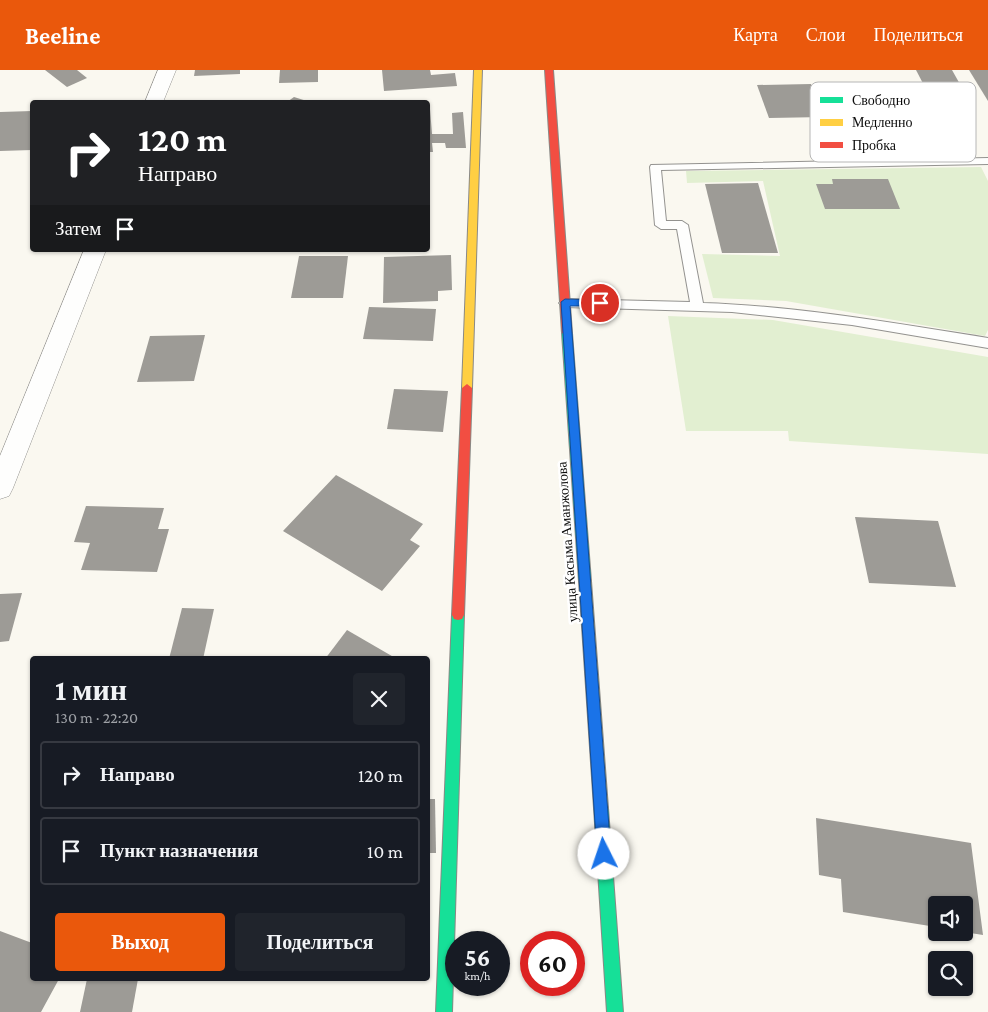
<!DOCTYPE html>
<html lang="ru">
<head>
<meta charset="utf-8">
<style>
  body { margin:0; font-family:"Crimson Pro",serif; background:#20242c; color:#f1f3f6; height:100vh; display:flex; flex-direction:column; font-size:19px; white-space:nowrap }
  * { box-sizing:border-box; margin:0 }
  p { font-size:16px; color:#9ea1a6 }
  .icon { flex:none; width:28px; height:28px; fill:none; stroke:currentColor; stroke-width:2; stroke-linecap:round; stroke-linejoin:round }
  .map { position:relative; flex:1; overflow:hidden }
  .drawer { position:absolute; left:30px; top:586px; width:400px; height:325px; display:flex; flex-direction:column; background:#171b24; border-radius:5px; box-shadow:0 1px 4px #0004 }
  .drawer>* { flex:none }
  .banner { position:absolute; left:30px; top:30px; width:400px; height:152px; border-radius:5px; box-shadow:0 1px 4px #0004; background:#202124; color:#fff; overflow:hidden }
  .buttons { position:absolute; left:928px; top:826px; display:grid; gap:10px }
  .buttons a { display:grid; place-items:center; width:45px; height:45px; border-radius:5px; background:#171b24; box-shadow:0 1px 4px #0004; font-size:25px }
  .speed { position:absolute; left:445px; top:861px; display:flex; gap:10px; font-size:25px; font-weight:700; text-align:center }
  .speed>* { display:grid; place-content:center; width:65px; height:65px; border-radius:50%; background:#171b24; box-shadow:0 1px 4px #0004; line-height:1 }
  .speed small { font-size:12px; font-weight:400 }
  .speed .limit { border:8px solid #d22; background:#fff; color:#111 }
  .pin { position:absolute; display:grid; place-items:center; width:42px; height:42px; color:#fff; margin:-21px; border:2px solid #fff; border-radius:50%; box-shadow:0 1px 5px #0007 }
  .me { position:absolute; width:55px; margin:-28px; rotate:356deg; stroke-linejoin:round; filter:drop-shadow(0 0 4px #0008) }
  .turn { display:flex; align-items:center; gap:18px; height:105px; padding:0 25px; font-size:22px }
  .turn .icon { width:65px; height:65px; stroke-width:2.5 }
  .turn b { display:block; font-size:35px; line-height:42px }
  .then { display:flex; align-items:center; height:48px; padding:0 25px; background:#0003; gap:10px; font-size:19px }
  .round { display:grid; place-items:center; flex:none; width:52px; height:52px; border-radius:5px; background:#20242c }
  .headline { display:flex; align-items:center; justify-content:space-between; height:85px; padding:0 25px }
  h1 { font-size:30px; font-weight:700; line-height:38px }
  .action { display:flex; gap:10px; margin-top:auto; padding:10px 25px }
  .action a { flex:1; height:58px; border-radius:5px; background:#ea580c; color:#fff; font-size:20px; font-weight:700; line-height:58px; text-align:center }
  .action a+a { background:#20242c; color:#f1f3f6 }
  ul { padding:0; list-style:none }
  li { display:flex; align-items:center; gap:15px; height:68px; margin:0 10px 8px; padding:0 15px; border:2px solid #363941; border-radius:5px }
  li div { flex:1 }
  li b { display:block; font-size:19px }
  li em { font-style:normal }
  header { display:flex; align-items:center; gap:30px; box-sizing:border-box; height:70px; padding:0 25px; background:#ea580c; color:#fff }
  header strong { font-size:24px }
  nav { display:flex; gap:28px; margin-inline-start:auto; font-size:18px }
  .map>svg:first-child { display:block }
  .green { fill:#e2efd1 }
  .building { fill:#9d9b96 }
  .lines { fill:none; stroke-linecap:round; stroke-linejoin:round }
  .lane-casing { stroke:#93928f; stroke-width:2 }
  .street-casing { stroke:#93928f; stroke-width:1 }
  .fast-casing { stroke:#8a8985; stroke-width:2 }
  .slow-casing { stroke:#8a8985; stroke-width:2 }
  .jam-casing { stroke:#8a8985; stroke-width:2 }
  .lane { fill:#fefefd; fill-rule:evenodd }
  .street { fill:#fefefd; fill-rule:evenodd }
  .fast { fill:#16e098; fill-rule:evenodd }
  .slow { fill:#ffcf43; fill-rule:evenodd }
  .jam { fill:#f24e42; fill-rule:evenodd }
  .route { fill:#1a73e8; stroke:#114b97 }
  .labels { text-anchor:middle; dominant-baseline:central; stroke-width:5; stroke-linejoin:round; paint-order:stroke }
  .street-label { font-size:14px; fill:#0c0c0c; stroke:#fff }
  .key { fill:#fff; stroke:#b6b6b6; stroke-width:1 }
  .key-label { font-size:14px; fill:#0c0c0c }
</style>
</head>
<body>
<header>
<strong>Beeline</strong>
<nav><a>Карта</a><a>Слои</a><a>Поделиться</a></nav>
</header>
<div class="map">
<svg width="988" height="942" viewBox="0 0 988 942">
  <rect width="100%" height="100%" fill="#faf8f0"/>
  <g class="green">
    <polygon points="981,97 988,111 988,260 985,266 786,231 713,228 702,184 780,186 763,111 687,113 686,101"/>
    <polygon points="668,246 773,250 988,287 988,384 789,371 788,361 686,361"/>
  </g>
  <g class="building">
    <polygon points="45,0 77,0 87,8 67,17"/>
    <polygon points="195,0 240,0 240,4 194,6"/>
    <polygon points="280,0 318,0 318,12 279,13"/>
    <polygon points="382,0 430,0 431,5 455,3 457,16 384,21"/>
    <polygon points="916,0 952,0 966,25 929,25"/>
    <polygon points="969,0 988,0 988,31"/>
    <polygon points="811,14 824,47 769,48 757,15"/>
    <polygon points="294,27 310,32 287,32"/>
    <polygon points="428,39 430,39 432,64 453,64 452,43 463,42 466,78 446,78 445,73 432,73 433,82 428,82"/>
    <polygon points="32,41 32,80 0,81 0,42"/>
    <polygon points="832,109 888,109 900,139 825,139 816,114 833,114"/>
    <polygon points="758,113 778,183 722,183 705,114"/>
    <polygon points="451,185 452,220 438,221 438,231 383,233 384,187"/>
    <polygon points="299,186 348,186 343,228 291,228"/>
    <polygon points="369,237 436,239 433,271 363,269"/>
    <polygon points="205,265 194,311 137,312 150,266"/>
    <polygon points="394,319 448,321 443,362 387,359"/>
    <polygon points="336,405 423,454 410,470 420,476 382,521 283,461"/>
    <polygon points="86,436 164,438 158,459 169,459 157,502 81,500 90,473 74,472"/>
    <polygon points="855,447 938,451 956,517 869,513"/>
    <polygon points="22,523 9,571 0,572 0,524"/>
    <polygon points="182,538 214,539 203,589 169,589"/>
    <polygon points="347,560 397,589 325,589"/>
    <polygon points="428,729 435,729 436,783 428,783"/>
    <polygon points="816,748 971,773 983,865 964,862 964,835 936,835 936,857 843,842 841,809 819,805"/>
    <polygon points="0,861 32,873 32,909 59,909 41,942 0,942"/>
    <polygon points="87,909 138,909 132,942 80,942"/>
  </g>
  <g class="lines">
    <defs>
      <path id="lane" d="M 988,88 L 988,94 L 661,100 L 666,151 L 682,151 L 688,155 L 703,233 C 798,236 894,253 988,268 L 988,278 L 852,255 L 732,242 L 565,237 L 559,233 L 565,229 L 690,232 L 677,159 L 661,159 L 655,155 L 650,97 L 651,95 Z"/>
      <g id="street">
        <polygon points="158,0 176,0 163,32 145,32"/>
        <polygon points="84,180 106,180 13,418 9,426 0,429 0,386"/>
      </g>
      <g id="fast">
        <polygon points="567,260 572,263 591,511 589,515 585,516 581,515 579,511 562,263"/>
        <polygon points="458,540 462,541 464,545 452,942 436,942 452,545 454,541"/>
        <polygon points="601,731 606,733 608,738 623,942 607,942 594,738 596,733"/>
      </g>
      <g id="slow">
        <polygon points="474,0 482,0 472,318 467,322 462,318"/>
        <polygon points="585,506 589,507 591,511 608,738 606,743 601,745 596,743 594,738 579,511 581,507"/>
      </g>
      <g id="jam">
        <polygon points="545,0 553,0 572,263 567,266 562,263"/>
        <polygon points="467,314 472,318 464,545 462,549 458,550 454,549 452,545 462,318"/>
      </g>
    </defs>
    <use href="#lane" class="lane-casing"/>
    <use href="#street" class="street-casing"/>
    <use href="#fast" class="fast-casing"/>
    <use href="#slow" class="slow-casing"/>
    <use href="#jam" class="jam-casing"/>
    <use href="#lane" class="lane"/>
    <use href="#street" class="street"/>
    <use href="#fast" class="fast"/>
    <use href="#slow" class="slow"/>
    <use href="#jam" class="jam"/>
  </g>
  <polygon class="route" points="565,229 600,230 605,233 600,236 570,236 611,784 609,789 604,791 599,789 597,784 561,232"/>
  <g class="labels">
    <g class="street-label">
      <text transform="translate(567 472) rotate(-94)">улица Касыма Аманжолова</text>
    </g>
  </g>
  <rect x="810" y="12" width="166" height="80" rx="8" class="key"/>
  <rect x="820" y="27" width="23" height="6" fill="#16e098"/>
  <rect x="820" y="49" width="23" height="7" fill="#ffcf43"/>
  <rect x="820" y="72" width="23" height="6" fill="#f24e42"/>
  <g class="key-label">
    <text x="852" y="35">Свободно</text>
    <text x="852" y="57">Медленно</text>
    <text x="852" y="80">Пробка</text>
  </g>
</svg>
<div class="buttons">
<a><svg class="icon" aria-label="sound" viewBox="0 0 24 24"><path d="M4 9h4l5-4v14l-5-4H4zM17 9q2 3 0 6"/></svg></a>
<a><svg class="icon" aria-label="search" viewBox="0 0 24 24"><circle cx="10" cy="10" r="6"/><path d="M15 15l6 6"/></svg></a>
</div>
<div class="speed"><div>56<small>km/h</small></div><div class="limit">60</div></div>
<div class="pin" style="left:600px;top:233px;background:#d93025"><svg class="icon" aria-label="arrive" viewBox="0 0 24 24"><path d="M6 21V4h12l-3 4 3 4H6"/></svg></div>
<svg class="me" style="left:604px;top:784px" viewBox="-20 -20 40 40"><circle r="19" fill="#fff"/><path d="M0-13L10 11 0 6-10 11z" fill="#1a73e8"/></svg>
<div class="banner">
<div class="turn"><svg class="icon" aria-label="right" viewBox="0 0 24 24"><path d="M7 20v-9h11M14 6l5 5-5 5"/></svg><div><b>120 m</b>Направо</div></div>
<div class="then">Затем<svg class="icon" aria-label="arrive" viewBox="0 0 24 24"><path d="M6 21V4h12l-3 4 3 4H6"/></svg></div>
</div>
<section class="drawer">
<div class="headline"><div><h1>1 мин</h1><p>130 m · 22:20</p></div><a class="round"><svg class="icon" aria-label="close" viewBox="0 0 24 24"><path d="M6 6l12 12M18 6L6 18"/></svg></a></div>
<ul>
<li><svg class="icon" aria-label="right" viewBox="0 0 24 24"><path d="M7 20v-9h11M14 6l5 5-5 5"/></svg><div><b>Направо</b></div><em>120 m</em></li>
<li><svg class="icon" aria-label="arrive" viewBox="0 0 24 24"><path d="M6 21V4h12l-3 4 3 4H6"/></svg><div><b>Пункт назначения</b></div><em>10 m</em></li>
</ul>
<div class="action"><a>Выход</a><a>Поделиться</a></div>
</section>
</div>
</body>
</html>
